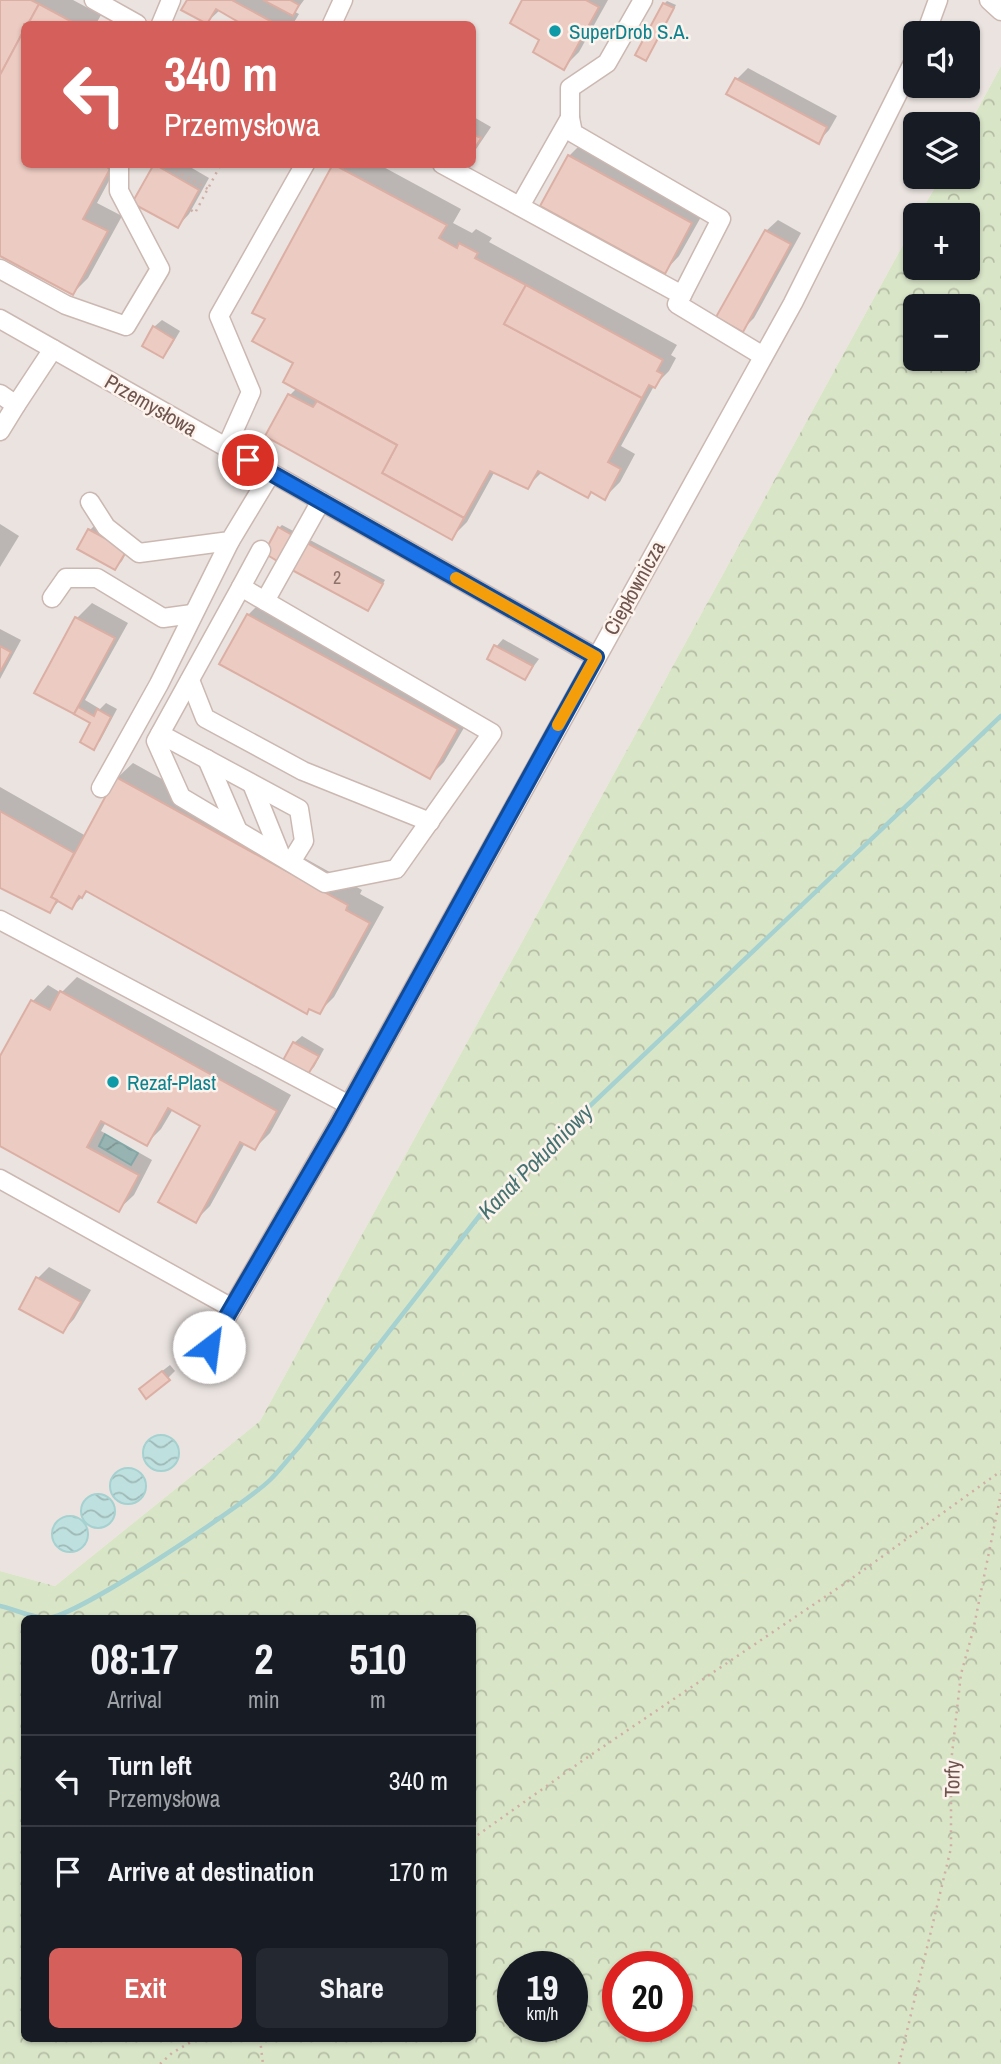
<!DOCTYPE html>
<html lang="en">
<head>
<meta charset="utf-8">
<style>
  body { margin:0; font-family:"Archivo Narrow",sans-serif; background:#242831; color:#f1f3f6; height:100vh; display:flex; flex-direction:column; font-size:26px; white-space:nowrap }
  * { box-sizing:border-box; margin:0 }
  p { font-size:23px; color:#9ea1a6 }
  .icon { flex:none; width:38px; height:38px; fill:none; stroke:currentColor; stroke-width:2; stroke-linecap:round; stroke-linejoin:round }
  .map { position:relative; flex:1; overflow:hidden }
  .details { position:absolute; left:21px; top:1615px; width:455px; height:427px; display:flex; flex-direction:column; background:#171b24; border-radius:10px; box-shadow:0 2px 5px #0004 }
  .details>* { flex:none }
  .hud { position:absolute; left:21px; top:21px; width:455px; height:147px; border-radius:10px; box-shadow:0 2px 5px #0004; background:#d5605b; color:#fff; overflow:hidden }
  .controls { position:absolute; left:903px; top:21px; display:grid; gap:14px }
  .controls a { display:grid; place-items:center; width:77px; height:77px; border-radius:10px; background:#171b24; box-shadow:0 2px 5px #0004; font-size:35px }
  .speed { position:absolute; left:497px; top:1951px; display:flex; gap:14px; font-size:35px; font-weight:700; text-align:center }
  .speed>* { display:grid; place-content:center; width:91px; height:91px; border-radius:50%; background:#171b24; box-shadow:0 2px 5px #0004; line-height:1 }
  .speed small { font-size:18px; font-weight:400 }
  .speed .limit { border:10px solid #d22; background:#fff; color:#111 }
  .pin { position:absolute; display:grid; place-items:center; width:60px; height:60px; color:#fff; margin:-30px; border:4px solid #fff; border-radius:50%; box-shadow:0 2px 7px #0007 }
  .me { position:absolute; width:77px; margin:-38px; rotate:30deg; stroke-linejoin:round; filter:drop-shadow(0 0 5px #0008) }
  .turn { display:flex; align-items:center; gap:24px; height:147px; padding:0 28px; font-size:32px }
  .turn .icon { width:91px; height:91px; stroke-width:2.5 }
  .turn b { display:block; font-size:49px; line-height:60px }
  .eta { display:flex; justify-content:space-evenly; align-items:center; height:119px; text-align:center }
  .eta b { font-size:42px; font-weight:700; line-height:49px }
  .primary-button { display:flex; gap:14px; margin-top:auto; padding:14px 28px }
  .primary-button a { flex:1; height:80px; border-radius:10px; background:#d5605b; color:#fff; font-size:28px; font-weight:700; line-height:80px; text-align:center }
  .primary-button a+a { background:#242831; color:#f1f3f6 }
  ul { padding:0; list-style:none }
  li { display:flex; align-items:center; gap:21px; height:91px; padding:0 28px; border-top:2px solid #363941 }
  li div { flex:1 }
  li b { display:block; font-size:26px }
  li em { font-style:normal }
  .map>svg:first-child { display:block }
  .industrial { fill:#eae3e0; fill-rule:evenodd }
  .forest { fill:url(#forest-crowns); fill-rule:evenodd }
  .water { fill:url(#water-waves); stroke:#a5d1d0; stroke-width:2 }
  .shadow { fill:#0003 }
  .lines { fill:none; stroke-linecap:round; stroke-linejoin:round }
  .stream { stroke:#a5d1d0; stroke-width:4.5 }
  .building { fill:#eccbc2; stroke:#dcafa4; stroke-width:2 }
  .minor-casing { stroke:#ccb8b1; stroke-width:21 }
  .path { stroke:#d0aea5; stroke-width:2.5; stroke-dasharray:2 5; stroke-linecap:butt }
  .minor { stroke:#fff; stroke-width:18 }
  .route-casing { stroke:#114b97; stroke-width:18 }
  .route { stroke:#1a73e8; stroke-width:12 }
  .slow { stroke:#f59e0b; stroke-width:12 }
  .culture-dot { fill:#0f9aa8; stroke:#fdf3ed; stroke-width:2.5 }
  .labels { text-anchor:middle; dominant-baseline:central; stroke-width:5; stroke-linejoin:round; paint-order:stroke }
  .number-label { font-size:18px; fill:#8f726b }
  .culture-label { font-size:21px; fill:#0d838f; stroke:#fdf3ed; text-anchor:start }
  .street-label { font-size:21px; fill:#70544e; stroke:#fdf3ed }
  .water-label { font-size:23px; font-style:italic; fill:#447372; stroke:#fdf3ed }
</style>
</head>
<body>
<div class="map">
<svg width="1001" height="2064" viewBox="0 0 1001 2064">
  <defs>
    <pattern id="forest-crowns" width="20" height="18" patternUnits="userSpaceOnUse" patternTransform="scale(1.75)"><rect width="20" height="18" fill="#d9e5c7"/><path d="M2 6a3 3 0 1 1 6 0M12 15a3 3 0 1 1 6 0" fill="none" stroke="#b4bca4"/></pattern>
    <pattern id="water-waves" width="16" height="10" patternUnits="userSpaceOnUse" patternTransform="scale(1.75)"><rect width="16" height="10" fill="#bee1df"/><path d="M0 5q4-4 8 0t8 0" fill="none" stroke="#9fb9b7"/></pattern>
  </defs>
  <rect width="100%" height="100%" fill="#faefe7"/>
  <path class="industrial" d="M 0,0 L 989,0 L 1001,12 L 1001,66 L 968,127 L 968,124 L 915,124 L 915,177 L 941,177 L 919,215 L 915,215 L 915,223 L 260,1421 L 55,1586 L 0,1571 ZM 24,24 L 472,24 L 472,164 L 24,164 ZM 915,33 L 968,33 L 968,86 L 915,86 Z"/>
  <path class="forest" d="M 1001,66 L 1001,2064 L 0,2064 L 0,1571 L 55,1586 L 260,1421 L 915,223 L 915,268 L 968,268 L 968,215 L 919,215 L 941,177 L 968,177 L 968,127 ZM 915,306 L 968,306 L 968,359 L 915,359 ZM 24,1619 L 472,1619 L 472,2039 L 24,2039 ZM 513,1967 L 572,1967 L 572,2026 L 513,2026 ZM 618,1967 L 677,1967 L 677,2026 L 618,2026 Z"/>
  <g class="water">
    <polygon points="105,1134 138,1153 131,1165 99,1146"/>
    <circle cx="161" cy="1453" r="18"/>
    <circle cx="128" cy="1486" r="18"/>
    <circle cx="98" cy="1511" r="17"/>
    <circle cx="70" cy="1534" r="18"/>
  </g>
  <g class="shadow">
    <polygon points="0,0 73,0 101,15 96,24 24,24 24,164 118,164 97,203 122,216 88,278 73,293 0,254"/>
    <polygon points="189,0 304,0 295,12 299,14 293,24 241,24 242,22 220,10 207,22"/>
    <polygon points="524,0 608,0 579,52 564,67 542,39"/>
    <polygon points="667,1 676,5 648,56 664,4"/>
    <polygon points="748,68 837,116 829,130 818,142 737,79"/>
    <polygon points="472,116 491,127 472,155"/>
    <polygon points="584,141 706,208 679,256 664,272 569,156"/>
    <polygon points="156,164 185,164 209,178 189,214 178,226"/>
    <polygon points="335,164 378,164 461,209 453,223 472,233 476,229 492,238 489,242 677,345 671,355 676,358 669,371 654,386 621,446 635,454 620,482 605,497 543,471 528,486 495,471 467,522 452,537 289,396 297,388 295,363 267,318 255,312"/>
    <polygon points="778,220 801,233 754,318 742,330 719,317 766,231"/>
    <polygon points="162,320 180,331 170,348 163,356 154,327"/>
    <polygon points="97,523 132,542 122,561 115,568 90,530"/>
    <polygon points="0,524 19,536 0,567"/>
    <polygon points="282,525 385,580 371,606 279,528"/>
    <polygon points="263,600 472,714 444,762 429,777 248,615"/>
    <polygon points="92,603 128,623 85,700 100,709 106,703 117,709 100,741 93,748 93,722 37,692 77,618"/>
    <polygon points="0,629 21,640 0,679"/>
    <polygon points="503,639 539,659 525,678 496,647"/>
    <polygon points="133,763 362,890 360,894 384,907 334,997 319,1012 88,891 72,907 60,900 50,911 0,886 0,787 86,836 117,778"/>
    <polygon points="77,977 291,1095 270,1133 255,1148 245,1143 210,1206 195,1221 203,1125 173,1109 161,1129 146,1144 106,1122 101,1131 152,1160 134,1195 118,1210 0,1144 0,1060 33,1001 48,985 61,993"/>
    <polygon points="302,1036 324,1049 314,1067 307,1074 294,1043"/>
    <polygon points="49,1267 91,1290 74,1319 63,1331 38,1278"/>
    <polygon points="170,1365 175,1371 168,1378 148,1382"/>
  </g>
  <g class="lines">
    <path class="stream" d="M 0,1606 C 14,1609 32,1618 47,1618 C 76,1618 245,1504 270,1480 C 280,1470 289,1458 299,1447 L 494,1197 L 1001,716"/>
  </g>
  <g class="building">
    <polygon points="0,0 31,0 39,4 28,24 24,24 24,30 0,75"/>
    <polygon points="187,0 232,0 276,24 239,24 240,23 216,9 207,24 181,10"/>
    <polygon points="263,0 290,0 299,5 293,16"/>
    <polygon points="522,0 586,0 599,7 564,70 533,52 539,40 510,23"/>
    <polygon points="663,3 674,8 646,61 635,55"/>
    <polygon points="39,4 76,24 28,24"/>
    <polygon points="24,30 24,164 102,164 110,169 83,219 108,231 73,295 0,256 0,75"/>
    <polygon points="735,78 827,127 819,144 726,94"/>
    <polygon points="472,134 481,138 472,153"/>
    <polygon points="568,155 692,223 665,274 540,206"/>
    <polygon points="154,164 199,190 178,228 132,203"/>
    <polygon points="333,164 447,225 439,238 457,248 459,243 478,253 475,258 526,285 504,324 642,398 608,462 621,469 605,500 591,492 588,498 538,471 528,489 490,471 464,518 382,473 397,445 283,382 293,363 252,341 265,319 252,313"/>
    <polygon points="765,230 791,244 743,332 716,317"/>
    <polygon points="526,285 663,360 657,371 663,374 655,388 649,385 642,398 504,324"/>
    <polygon points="153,326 174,339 163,358 142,346"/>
    <polygon points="288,394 313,407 317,401 397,445 382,473 464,518 452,540 265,436"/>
    <polygon points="278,527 292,535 279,562 264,553"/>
    <polygon points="88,529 127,550 115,570 77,549"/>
    <polygon points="307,543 383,584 368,611 292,570"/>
    <polygon points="247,614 458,729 430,779 219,664"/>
    <polygon points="75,617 115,638 74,714 34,693"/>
    <polygon points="494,645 533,666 525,680 487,659"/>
    <polygon points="0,646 11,652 0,672"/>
    <polygon points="78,707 94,716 97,709 111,717 94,750 80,742 90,723 74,714"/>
    <polygon points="116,777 348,905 346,910 370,923 320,1014 309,1009 307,1014 86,891 82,898 79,896 72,909 51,897"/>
    <polygon points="0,811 74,853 51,897 57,900 50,913 0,888"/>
    <polygon points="60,991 277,1111 255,1150 240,1142 196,1223 158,1202 200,1126 168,1108 147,1146 101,1121 87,1147 139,1175 119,1212 0,1146 0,1056 31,1000 50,1010"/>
    <polygon points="293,1042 319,1056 307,1076 282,1062"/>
    <polygon points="36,1277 81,1302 63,1333 19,1309"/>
    <polygon points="162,1371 170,1380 146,1399 139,1389"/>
  </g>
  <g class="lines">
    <defs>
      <g id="minor">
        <polyline points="94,0 137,24"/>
        <polyline points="989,0 1001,11"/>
        <polyline points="161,24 171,0"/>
        <polyline points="332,24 343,0"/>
        <polyline points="926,33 938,0"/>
        <polyline points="442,164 682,295 721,219 573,133 570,118 570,88 607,63 643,0"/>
        <polyline points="520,206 570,118"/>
        <polyline points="0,269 66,305 126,326 160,269 119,191 119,164"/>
        <polyline points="682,295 677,304 763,356"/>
        <polyline points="0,319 596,657"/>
        <polyline points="0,394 16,405 53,349"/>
        <polyline points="0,431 16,405"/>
        <polyline points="226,448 251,392 219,316 305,164"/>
        <polyline points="90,502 106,527 139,553 230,541 271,473"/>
        <polyline points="261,550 241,587 265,601 321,501"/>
        <polyline points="241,587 156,741 181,797 325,883 396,869 492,733 265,601"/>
        <polyline points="52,598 66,578 97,578 163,618 192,614"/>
        <polyline points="190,680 205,718 303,771 430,822"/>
        <polyline points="160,734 299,809 304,841 291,862"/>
        <polyline points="207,759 238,831"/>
        <polyline points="252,784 281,856"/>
        <polyline points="101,788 159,684 230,541"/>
        <polyline points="0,920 349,1105"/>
        <polyline points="0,1179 232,1308"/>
        <polyline points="198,1367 338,1125 793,303 915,59"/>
      </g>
    </defs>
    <use href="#minor" class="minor-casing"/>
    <g class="path">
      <polyline points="163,164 208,189"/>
      <polyline points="191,210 195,213 221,164"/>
      <polyline points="472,1839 582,1761 844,1584 1001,1471"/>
      <polyline points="260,2039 263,2064"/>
      <polyline points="160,2064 172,2053 196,2039"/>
      <polyline points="899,2064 951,1848 951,1763 961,1674 973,1631 1001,1493"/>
    </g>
    <use href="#minor" class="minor"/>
  </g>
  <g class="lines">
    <defs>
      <polyline id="route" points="209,1347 338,1125 596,657 248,460"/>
    </defs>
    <use href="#route" class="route-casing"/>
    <use href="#route" class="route"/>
    <polyline class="slow" points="456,578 596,657 558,725"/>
  </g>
  <g class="culture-dot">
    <circle cx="555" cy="31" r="7"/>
    <circle cx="113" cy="1082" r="7"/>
  </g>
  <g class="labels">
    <g class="number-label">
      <text x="337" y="577">2</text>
    </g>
    <g class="culture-label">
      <text x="569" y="31">SuperDrob S.A.</text>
      <text x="127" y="1082">Rezaf-Plast</text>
    </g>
    <g class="street-label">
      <text transform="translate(151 405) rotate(30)">Przemysłowa</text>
      <text transform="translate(634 588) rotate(-61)">Ciepłownicza</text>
      <text transform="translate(952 1779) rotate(-89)">Torfy</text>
    </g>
    <g class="water-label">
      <text transform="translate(535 1161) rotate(-45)">Kanał Południowy</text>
    </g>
  </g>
</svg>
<div class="controls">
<a><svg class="icon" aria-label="sound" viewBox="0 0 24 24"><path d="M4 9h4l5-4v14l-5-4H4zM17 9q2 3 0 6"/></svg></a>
<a><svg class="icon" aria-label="layers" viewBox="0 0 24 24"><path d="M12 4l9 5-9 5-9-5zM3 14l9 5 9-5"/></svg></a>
<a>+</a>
<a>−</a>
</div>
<div class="speed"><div>19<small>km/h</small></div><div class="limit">20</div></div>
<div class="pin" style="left:248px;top:460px;background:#d93025"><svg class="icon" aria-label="arrive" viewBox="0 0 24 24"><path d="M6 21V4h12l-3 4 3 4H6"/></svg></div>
<svg class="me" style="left:209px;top:1347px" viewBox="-20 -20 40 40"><circle r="19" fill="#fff"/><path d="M0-13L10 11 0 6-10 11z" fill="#1a73e8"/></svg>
<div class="hud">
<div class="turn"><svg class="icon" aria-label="left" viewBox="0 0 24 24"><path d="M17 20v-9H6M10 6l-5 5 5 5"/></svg><div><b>340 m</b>Przemysłowa</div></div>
</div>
<section class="details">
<div class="eta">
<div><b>08:17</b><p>Arrival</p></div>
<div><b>2</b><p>min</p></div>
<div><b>510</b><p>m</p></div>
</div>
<ul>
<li><svg class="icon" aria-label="left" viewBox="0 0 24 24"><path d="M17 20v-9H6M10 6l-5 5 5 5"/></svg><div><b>Turn left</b><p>Przemysłowa</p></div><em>340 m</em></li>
<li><svg class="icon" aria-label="arrive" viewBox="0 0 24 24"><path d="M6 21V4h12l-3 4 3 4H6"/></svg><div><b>Arrive at destination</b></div><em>170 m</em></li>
</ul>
<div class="primary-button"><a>Exit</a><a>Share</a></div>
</section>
</div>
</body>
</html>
